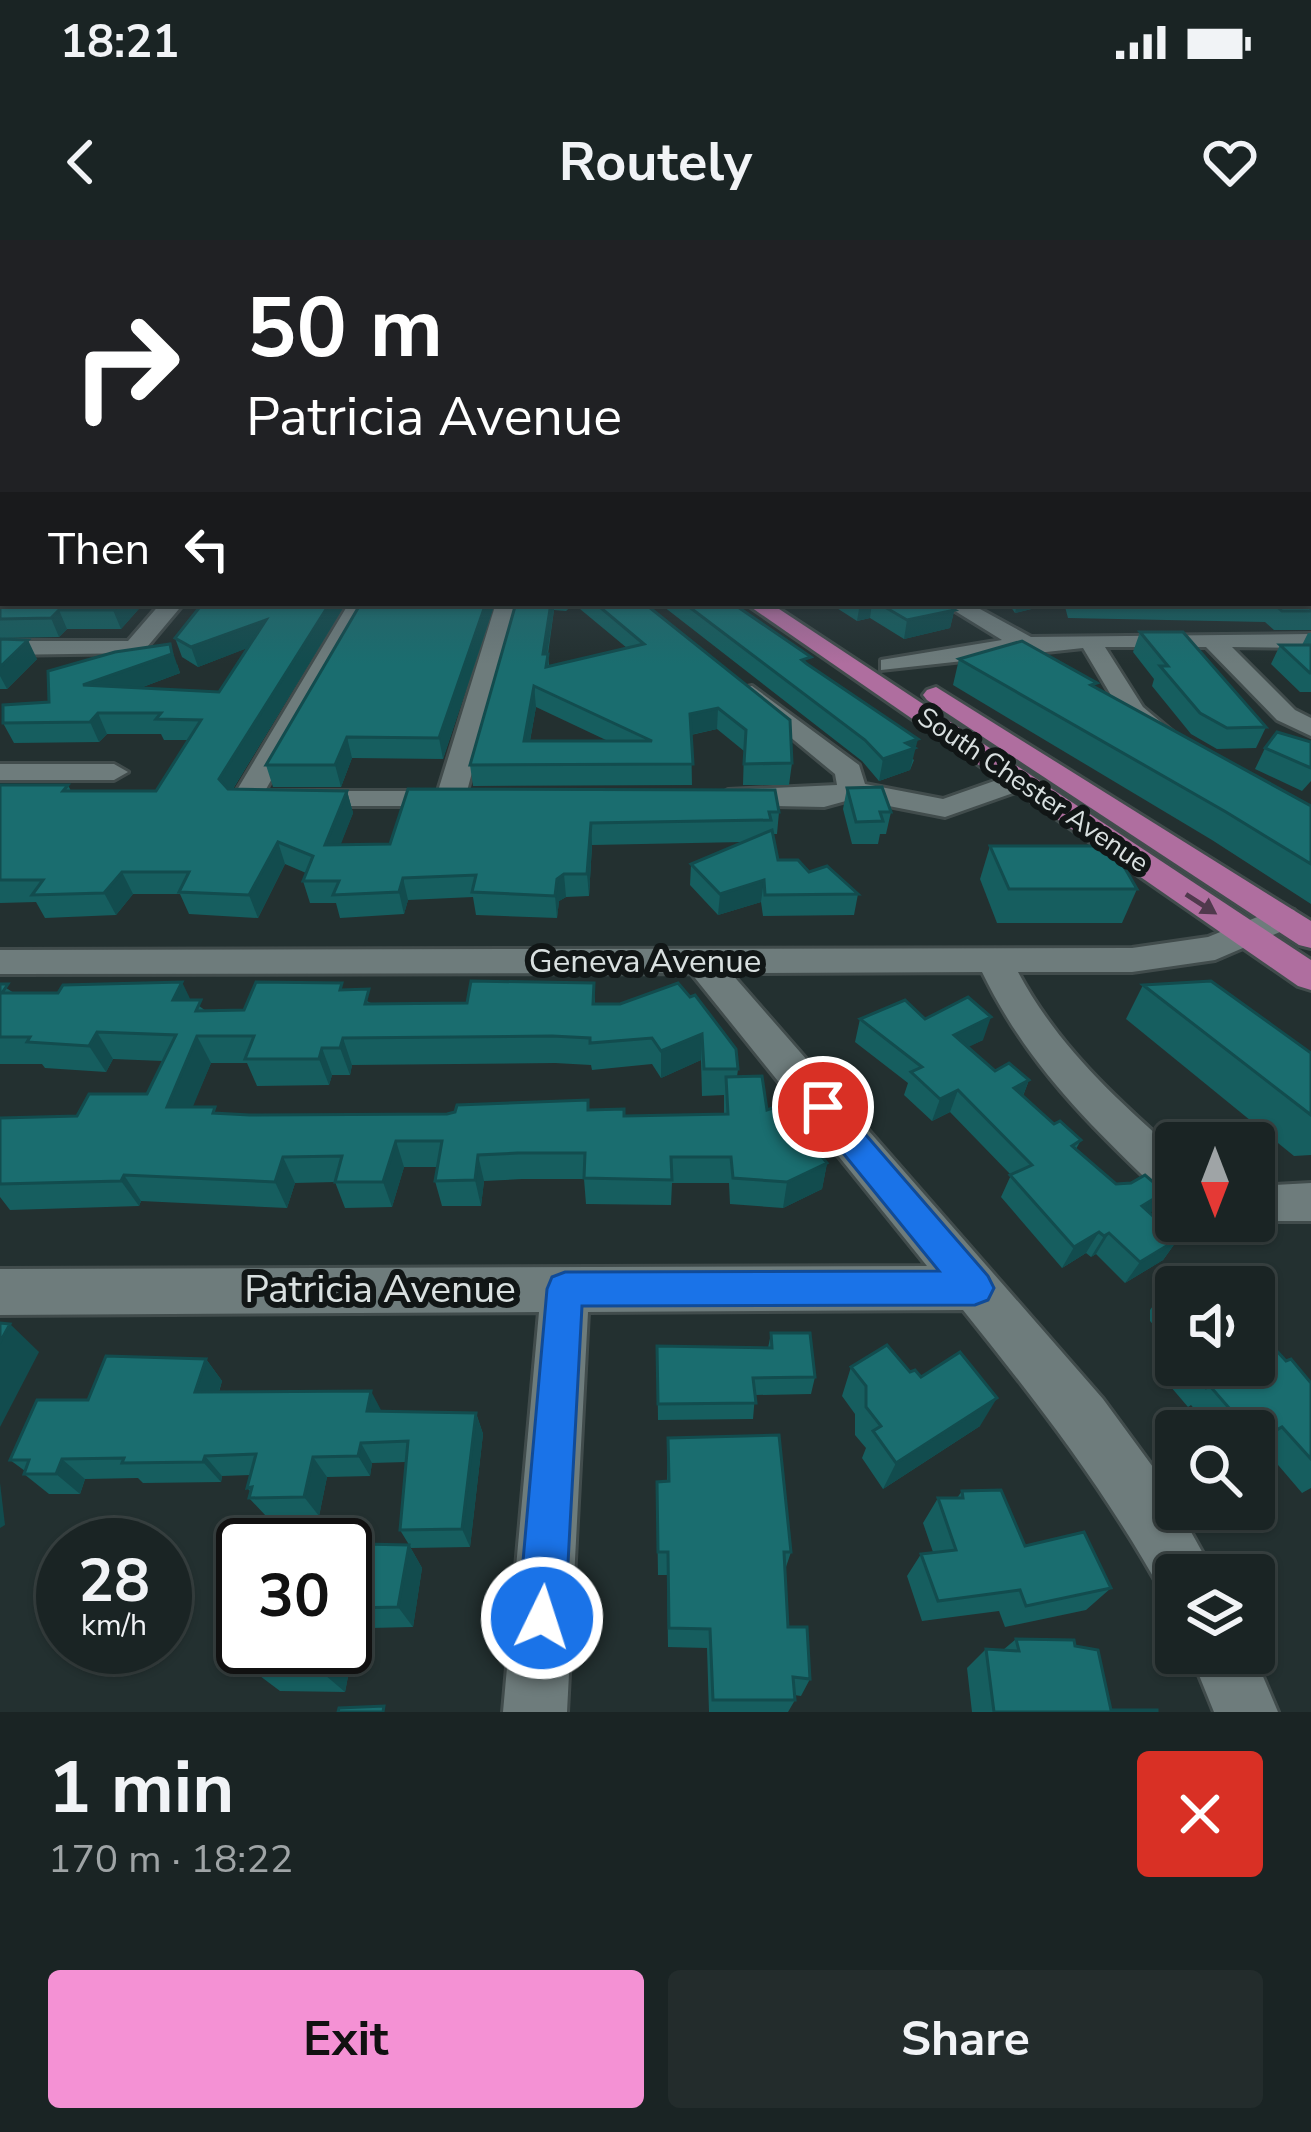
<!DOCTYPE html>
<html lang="en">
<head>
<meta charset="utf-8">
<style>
  body { margin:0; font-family:"Nunito Sans",sans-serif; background:#232c2c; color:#f1f3f6; height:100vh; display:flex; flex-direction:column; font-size:45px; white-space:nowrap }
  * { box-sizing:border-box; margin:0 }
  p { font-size:39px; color:#9fa4a6 }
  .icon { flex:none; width:66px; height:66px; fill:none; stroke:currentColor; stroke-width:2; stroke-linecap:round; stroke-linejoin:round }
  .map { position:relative; height:1472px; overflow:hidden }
  .sheet { display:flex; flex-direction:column; background:#1a2424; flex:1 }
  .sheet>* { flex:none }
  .hud { position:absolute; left:0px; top:0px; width:1311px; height:366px; box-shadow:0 3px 9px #0004,0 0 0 3px #384141; background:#202124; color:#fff; overflow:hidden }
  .needle { width:78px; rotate:180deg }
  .buttons { position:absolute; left:1155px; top:882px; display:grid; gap:24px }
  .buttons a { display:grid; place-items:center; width:120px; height:120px; border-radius:12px; background:#1a2424; box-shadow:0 3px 9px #0004,0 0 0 3px #384141; font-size:60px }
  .speed { position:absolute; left:36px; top:1278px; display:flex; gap:24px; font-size:60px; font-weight:700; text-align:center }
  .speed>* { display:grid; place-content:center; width:156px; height:156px; border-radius:50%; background:#1a2424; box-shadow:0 3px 9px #0004,0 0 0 3px #384141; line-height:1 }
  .speed small { font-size:30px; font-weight:400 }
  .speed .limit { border:6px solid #111; border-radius:18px; background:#fff; color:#111 }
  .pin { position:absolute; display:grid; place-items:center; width:102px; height:102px; color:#fff; margin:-51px; border:6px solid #fff; border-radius:50%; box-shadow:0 3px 12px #0007 }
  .me { position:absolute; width:132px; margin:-66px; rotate:4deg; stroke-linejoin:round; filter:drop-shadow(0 0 9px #0008) }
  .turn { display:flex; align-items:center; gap:42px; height:252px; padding:0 48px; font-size:54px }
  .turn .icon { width:156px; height:156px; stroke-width:2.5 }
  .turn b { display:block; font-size:84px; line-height:102px }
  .then { display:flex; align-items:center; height:114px; padding:0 48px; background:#0003; gap:24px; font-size:45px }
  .round { display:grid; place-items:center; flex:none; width:126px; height:126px; border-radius:12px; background:#232c2c }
  .summary { display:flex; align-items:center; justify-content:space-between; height:204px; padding:0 48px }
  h1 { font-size:72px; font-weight:700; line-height:90px }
  .button { display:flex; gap:24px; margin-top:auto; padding:24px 48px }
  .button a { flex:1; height:138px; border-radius:12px; background:#f491d4; color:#111; font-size:48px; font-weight:700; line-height:138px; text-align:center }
  .button a+a { background:#232c2c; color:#f1f3f6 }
  .status { display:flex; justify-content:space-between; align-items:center; height:84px; padding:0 60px; background:#1a2424; direction:ltr }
  .status svg { height:33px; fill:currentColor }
  header { display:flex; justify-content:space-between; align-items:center; height:156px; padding:0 48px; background:#1a2424; font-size:54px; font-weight:700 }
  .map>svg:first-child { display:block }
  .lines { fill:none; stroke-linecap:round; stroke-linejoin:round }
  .minor-casing { stroke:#414c4c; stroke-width:6 }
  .major-casing { stroke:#414c4c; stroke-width:6 }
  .minor { fill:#6e7c7c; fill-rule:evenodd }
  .major { fill:#af6e9f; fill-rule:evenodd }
  .wall { fill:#165e5f; fill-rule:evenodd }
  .shaded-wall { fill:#124c4e }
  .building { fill:#1a6d6f; stroke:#124c4e; stroke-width:3; fill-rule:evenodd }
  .oneway { fill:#50394d }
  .route { fill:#1a73e8; stroke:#114b97; stroke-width:3 }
  .labels { text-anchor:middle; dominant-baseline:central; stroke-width:12; stroke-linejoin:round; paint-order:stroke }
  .far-street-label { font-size:27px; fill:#d9e0e0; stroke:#111616 }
  .street-label { font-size:33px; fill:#d9e0e0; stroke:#111616 }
  .near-street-label { font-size:39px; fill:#d9e0e0; stroke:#111616 }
</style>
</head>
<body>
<div class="status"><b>18:21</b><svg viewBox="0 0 49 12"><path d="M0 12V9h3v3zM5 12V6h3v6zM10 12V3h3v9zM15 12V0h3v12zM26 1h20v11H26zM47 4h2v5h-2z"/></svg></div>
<header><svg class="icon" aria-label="back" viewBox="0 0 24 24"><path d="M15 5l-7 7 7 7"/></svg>Routely<svg class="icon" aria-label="heart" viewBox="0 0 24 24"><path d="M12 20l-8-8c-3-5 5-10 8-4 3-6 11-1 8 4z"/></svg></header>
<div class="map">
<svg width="1311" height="1472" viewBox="0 0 1311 1472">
  <rect width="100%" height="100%" fill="#233030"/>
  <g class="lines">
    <defs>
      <g id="minor">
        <polygon points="3,303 3,317 0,318 0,304"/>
        <polygon points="161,363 184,363 142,413 0,415 0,401 128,401"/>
        <polygon points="349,363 371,363 265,551 438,551 496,363 518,363 467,551 497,554 502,560 497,566 236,566 231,560"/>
        <polygon points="942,363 969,363 1031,397 1311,394 1311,408 1232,407 1295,470 1311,478 1311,496 1277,480 1206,407 1105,407 1143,467 1179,497 1166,505 1124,477 1083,408 881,430 881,420 1002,400"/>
        <polygon points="752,446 859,525 865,544 943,559 1017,533 1031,542 1027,548 945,577 853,559 824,567 718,565 713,559 728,550 837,545 835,534 743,458 740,453 743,448"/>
        <polygon points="0,524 114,524 128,532 114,540 0,540"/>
        <path d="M 1282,667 L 1294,670 L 1299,678 L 1294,686 L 1215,720 L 1132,732 L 1018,732 C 1057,805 1115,858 1176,912 L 1176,958 L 1160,952 C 1087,882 1027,824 982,732 L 731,733 L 1103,1159 L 1161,1238 L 1215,1335 L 1176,1335 L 1176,1361 L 1164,1356 C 1107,1252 1037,1162 963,1070 L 588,1072 L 567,1472 L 503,1472 L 539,1072 L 0,1075 L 0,1029 L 927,1026 L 691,733 L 0,734 L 0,710 L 1132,708 L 1208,697 Z"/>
        <polygon points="1311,943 1311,981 1244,981 1254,981 1254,946"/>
        <polygon points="1190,1413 1253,1413 1278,1472 1214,1472"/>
      </g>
      <g id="major">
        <polygon points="745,363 770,363 1311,720 1311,750 1298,746"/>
        <polygon points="936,447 1311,681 1311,708 1299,705 927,460 923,455 927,450"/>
      </g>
    </defs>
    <use href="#minor" class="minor-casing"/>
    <use href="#major" class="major-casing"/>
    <use href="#minor" class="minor"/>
    <use href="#major" class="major"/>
  </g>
  <g class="wall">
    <polygon points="1311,218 1311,390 1274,390 1265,382 1068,378 1064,363 1308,363"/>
    <polygon points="0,317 144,363 121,389 67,389 59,397 0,398"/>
    <polygon points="203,363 346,363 233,549 347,551 353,573 340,605 390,604 408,549 779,572 777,594 773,594 778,620 858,654 854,675 763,676 761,662 718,675 690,645 691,624 743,602 592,605 589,656 566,657 559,661 557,678 476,675 473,657 408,660 404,674 340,678 336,663 310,663 303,641 306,633 285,624 258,678 189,674 180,654 133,654 116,675 45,678 36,662 0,663 0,545 68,545 71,551 156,551 188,500 164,500 161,494 107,494 99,502 14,503 3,483 49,462 177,424 180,433 140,448 219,452 247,408 198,427 182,417 175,398"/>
    <polygon points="361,363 495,363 443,519 352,518 341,547 273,547 266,525"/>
    <path d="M 516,363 L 644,363 L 792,523 L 789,545 L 743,545 L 744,511 L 717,489 L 691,495 L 692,545 L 473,546 L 470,525 ZM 574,364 L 627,408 L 549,426 L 548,414 L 554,370 L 566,371 ZM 536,467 L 608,501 L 530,501 Z"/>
    <polygon points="659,363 732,363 810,426 914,520 910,530 879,541 862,521"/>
    <polygon points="829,363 956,363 950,388 904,399 870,378 857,381"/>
    <polygon points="1008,363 1056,363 1015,373"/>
    <polygon points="1140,392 1266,487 1256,508 1217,509 1191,494 1152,446 1154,439 1133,412"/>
    <polygon points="1308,393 1311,393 1311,452 1300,452 1271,424 1280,405 1302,405"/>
    <polygon points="0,399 37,419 7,449 0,449"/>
    <polygon points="959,419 1095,448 1311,566 1311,664 1212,600 953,445"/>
    <polygon points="1311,502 1311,541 1302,551 1255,529 1265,508"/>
    <polygon points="847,548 891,572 886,594 880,594 878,604 852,604 843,569"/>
    <polygon points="990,606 1137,649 1122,683 997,683 980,639"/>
    <path d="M 594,743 L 595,764 L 620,764 L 678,743 L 738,829 L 737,837 L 767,870 L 827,923 L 822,949 L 783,968 L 730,964 L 729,943 L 672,943 L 671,965 L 586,964 L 584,939 L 522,939 L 484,941 L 481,966 L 442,966 L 435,941 L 437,927 L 404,927 L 392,967 L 345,968 L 335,942 L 295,943 L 287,968 L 141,961 L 139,966 L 10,970 L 0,957 L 0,878 L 77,876 L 147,854 L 163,821 L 113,819 L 106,832 L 45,828 L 42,824 L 0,824 L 0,744 L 14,753 L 191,760 L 206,771 L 244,770 L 344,750 L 373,764 L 467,763 ZM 701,820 L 702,856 L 724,855 L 724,874 L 624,876 L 589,870 L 588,860 L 447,874 L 250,875 L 219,873 L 192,867 L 211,823 L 247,823 L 257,846 L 329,845 L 332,835 L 350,835 L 352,825 L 555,823 L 591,825 L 592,830 L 652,824 L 661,838 Z"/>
    <polygon points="1143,745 1311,813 1311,915 1294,916 1126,779"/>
    <polygon points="860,779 925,779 983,800 967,807 995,831 1029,840 1023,856 1054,884 1081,900 1076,909 1178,999 1163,1020 1125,1043 1096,1014 1091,1017 1086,1013 1062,1028 1001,957 1011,935 950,872 932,881 904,855 908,843 855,802"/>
    <polygon points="1176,1047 1176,1125 1254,1125 1286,1121 1311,1143 1311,1248 1302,1253 1261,1205 1254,1209 1254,1191 1213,1191 1191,1165 1188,1167 1153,1126 1172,1106 1150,1081 1150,1070 1165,1049"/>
    <polygon points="771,1093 815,1137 811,1154 755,1155 753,1179 658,1180 657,1106 768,1108"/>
    <polygon points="206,1119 222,1141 219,1152 381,1171 476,1173 483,1194 470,1307 411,1308 400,1290 406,1222 372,1223 370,1236 327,1237 319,1276 266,1276 249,1258 251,1252 247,1248 250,1235 222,1236 221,1242 143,1243 138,1238 85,1239 80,1254 49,1254 24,1234 25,1231 10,1220 88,1160"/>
    <polygon points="851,1127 921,1137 980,1186 883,1249 862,1218 866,1208 855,1195 855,1174 842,1156"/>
    <polygon points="668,1198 791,1312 785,1330 788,1387 810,1439 801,1456 794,1455 795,1460 788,1472 709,1472 707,1408 668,1407 667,1335 658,1335 657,1268 667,1241"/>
    <polygon points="962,1251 1025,1306 1111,1348 1086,1370 1005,1387 999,1371 922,1381 907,1336 921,1314 933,1312 923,1283 938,1258 957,1258"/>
    <polygon points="409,1305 422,1328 413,1387 370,1388 369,1395 356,1395 345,1452 280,1451 256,1433 260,1413 252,1407 345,1407 345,1315 359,1315"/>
    <polygon points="1016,1399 1075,1406 1111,1470 1157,1472 972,1472 967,1428 986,1409 1003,1410"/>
  </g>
  <g class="shaded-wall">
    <polygon points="3,260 3,281 0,284 0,262"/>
    <polygon points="120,363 144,363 121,389 113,370"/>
    <polygon points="330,363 346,363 226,560 219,539"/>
    <polygon points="486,363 495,363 443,519 439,498"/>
    <polygon points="551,363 554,363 554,370 544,434 543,414"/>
    <polygon points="860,363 872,363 870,378 857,381"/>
    <polygon points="938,363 956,363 950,388 904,399 907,380"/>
    <polygon points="1017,363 1056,363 1015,373"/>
    <polygon points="59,370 67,389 59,397 51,378"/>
    <polygon points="266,380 271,399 198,427 191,407"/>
    <polygon points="28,400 37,419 7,449 0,436 0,427"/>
    <polygon points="170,404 180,433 92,466 83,445"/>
    <polygon points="534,446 536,467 526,522 524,501"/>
    <polygon points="718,468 717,489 689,495 690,474"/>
    <polygon points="98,473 107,494 99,502 90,482"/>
    <polygon points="347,497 352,518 341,547 335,525"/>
    <polygon points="918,499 910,530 879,541 883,519 906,503"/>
    <polygon points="347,551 353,573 332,627 325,605"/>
    <polygon points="591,583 592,605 589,656 587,634"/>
    <polygon points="278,602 285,624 258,678 249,655"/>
    <polygon points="122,632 133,654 116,675 104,653"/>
    <polygon points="564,634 566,657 559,661 557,678 555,656 557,639"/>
    <polygon points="403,638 408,660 404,674 399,652"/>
    <polygon points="764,640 761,662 718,675 720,654"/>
    <polygon points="182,742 195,769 173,760"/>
    <polygon points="991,777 983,800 946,818 954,795"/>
    <polygon points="97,792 113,819 106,832 89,806"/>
    <polygon points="702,794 701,820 661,838 661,811"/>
    <polygon points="197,796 211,823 182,893 167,867"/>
    <polygon points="343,798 352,825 350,835 340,808"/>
    <polygon points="322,808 332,835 329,845 319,819"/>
    <polygon points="1029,840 1020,863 1014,848"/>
    <polygon points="958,850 950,872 932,881 940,859"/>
    <polygon points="396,901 404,927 392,967 383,942"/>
    <polygon points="478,915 484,941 481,966 475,940"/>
    <polygon points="283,917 295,943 287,968 275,942"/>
    <polygon points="827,923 822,949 783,968 787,942"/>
    <polygon points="124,935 141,961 139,966 121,941"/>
    <polygon points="1165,952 1151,973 1142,966"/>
    <polygon points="1099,992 1086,1013 1062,1028 1074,1007"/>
    <polygon points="1109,993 1096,1014 1091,1017 1104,996"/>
    <polygon points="1178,999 1163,1020 1125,1043 1140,1022"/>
    <polygon points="10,1084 39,1112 0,1187 0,1102"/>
    <polygon points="206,1119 222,1141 212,1173 195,1152"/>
    <polygon points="371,1151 382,1172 367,1171"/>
    <polygon points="997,1158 980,1186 883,1249 896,1223"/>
    <polygon points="476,1173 483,1194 470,1307 462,1289"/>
    <polygon points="1282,1187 1261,1205 1254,1209 1254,1203 1257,1201"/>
    <polygon points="361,1203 372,1223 370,1236 358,1216"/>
    <polygon points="205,1216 222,1236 221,1242 203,1222"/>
    <polygon points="313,1217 327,1237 319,1276 304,1257"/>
    <polygon points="62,1219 85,1239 80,1254 56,1234"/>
    <polygon points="0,1243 5,1285 0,1288"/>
    <polygon points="409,1305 422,1328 413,1387 398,1367"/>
    <polygon points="353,1368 370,1388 369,1395 351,1375"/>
    <polygon points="345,1382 356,1395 345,1452 325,1435 331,1407 345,1407"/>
  </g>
  <g class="building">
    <polygon points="0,218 3,218 3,260 0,262"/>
    <polygon points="1308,218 1311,218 1311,371 1282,371 1273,363 1260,363 1308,363"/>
    <polygon points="3,315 3,363 120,363 113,370 59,370 51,378 0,379 0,317"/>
    <polygon points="203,363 330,363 219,539 228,549 347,551 325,605 390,604 408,549 775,550 779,572 769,572 771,580 591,583 587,634 564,634 557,639 555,656 472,652 476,635 403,638 399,652 333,655 339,641 303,641 313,616 278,602 249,655 179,652 189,632 122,632 104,653 32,655 43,640 0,640 0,545 68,545 63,551 156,551 201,480 156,479 161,473 98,473 90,482 3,483 3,465 49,462 48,431 115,412 170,404 172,414 83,445 219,452 266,380 191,407 175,398"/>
    <polygon points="361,363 486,363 439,498 347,497 335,525 266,525"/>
    <path d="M 516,363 L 551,363 L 543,414 L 548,414 L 546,427 L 644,404 L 595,363 L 644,363 L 790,480 L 792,523 L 744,524 L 746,490 L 718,468 L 690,474 L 693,524 L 470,525 ZM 534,446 L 652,501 L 524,501 Z"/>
    <polygon points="684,363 732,363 811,417 802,420 807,424 918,499 906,503 915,508 883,519 865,500"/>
    <polygon points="878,363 943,363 955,370 907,380"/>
    <polygon points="1140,392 1183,392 1266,487 1227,488 1200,473 1160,426 1168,426"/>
    <polygon points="0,399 28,400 0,427"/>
    <polygon points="1022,401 1097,443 1091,445 1311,566 1311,624 1226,572 959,419"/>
    <polygon points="1280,405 1311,405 1311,433 1310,433"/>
    <polygon points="1277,492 1311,502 1311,528 1265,508"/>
    <polygon points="882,547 891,572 880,572 883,581 856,582 847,548"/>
    <polygon points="772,590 778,620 798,620 809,632 827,626 858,654 765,655 764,640 720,654 691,624"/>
    <polygon points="990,606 1112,606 1137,649 1009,649"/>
    <polygon points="471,741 594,743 593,764 620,764 678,743 690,757 695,755 736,809 738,829 704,829 702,794 661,811 652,798 590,803 590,798 552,796 343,798 340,808 322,808 319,819 245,819 254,796 197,796 167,867 215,867 213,873 250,875 447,874 455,872 457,865 588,860 588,870 624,869 624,876 728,874 726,837 762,836 767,870 781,865 827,923 787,942 733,938 731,917 671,917 672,940 584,938 585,913 518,913 478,915 475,940 435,941 442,901 396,901 383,942 335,942 342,916 283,917 275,942 124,935 121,941 0,944 0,878 77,876 89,854 147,854 176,795 97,792 89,806 27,802 30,797 0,797 0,744 8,744 2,753 58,753 63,745 182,742 173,760 201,760 196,771 244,770 256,742 342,743 340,750 369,749 365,764 467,763"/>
    <polygon points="1211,741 1311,813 1311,875 1143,745"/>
    <polygon points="968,757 991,777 954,795 995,831 1009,823 1029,840 1014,848 1054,884 1060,881 1081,900 1072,906 1116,944 1131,943 1145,935 1165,952 1142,966 1178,999 1140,1022 1109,993 1104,996 1099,992 1074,1007 1010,935 1032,925 958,850 940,859 911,832 922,827 860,779 905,760 925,779"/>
    <polygon points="1206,1033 1219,1047 1176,1047 1176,1072 1165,1060 1165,1049"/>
    <polygon points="0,1083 10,1084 0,1102"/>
    <polygon points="1254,1086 1286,1121 1291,1119 1311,1143 1311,1219 1282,1187 1257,1201 1254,1197 1254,1191 1249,1191 1210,1146 1206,1148 1186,1125 1254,1125"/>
    <polygon points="771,1093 810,1093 815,1137 753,1138 756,1163 658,1164 657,1106 772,1108"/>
    <polygon points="887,1105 910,1132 915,1130 921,1137 960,1112 997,1158 896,1223 873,1191 881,1186 866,1167 866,1146 851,1127"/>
    <polygon points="106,1116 206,1119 195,1152 371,1151 367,1171 476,1173 462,1289 400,1290 408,1201 361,1203 358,1216 313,1217 304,1257 249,1258 252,1247 247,1248 256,1214 205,1216 203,1222 122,1223 124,1218 62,1219 56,1234 24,1234 29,1220 10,1220 37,1160 88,1160"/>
    <polygon points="779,1195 791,1312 784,1312 788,1387 807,1387 810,1439 793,1437 795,1460 713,1460 710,1389 669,1388 668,1312 658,1312 657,1242 669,1241 668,1198"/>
    <polygon points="1001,1250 1025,1306 1084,1292 1111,1348 1026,1366 1020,1350 938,1361 921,1314 956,1310 938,1258 963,1258 962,1251"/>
    <polygon points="362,1304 409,1305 398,1367 353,1368 351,1375 345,1375 345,1315 359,1315"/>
    <polygon points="1016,1399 1074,1400 1075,1406 1098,1410 1111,1470 1157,1470 1157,1472 994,1472 986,1409 1019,1411"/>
    <polygon points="261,1407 331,1407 325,1435 256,1433"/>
    <polygon points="384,1466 383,1472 338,1472 339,1468"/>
  </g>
  <defs><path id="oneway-solid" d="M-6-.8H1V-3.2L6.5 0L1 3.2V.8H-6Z" transform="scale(3)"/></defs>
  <use class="oneway" href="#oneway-solid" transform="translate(1201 664) rotate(33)"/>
  <linearGradient id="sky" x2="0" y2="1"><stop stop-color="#131a1a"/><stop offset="0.51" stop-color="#3f4e59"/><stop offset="1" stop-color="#3f4e59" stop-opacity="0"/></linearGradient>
  <rect width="1311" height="424" fill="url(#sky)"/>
  <polygon class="route" points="823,854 834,858 988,1036 994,1048 988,1060 975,1065 582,1066 565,1378 558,1394 542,1401 525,1394 518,1378 547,1049 552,1037 565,1032 939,1031 812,875 807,867 812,858"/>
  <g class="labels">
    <g class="far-street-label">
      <text transform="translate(1033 550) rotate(34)">South Chester Avenue</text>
    </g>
    <g class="street-label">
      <text x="645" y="721">Geneva Avenue</text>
    </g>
    <g class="near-street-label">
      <text x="380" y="1049">Patricia Avenue</text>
    </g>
  </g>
</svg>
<div class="buttons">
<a><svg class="needle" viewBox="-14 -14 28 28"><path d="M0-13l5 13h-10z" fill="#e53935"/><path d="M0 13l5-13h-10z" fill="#9fa4a6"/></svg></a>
<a><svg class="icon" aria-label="sound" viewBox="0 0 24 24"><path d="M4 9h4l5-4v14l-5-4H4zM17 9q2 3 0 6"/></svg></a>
<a><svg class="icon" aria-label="search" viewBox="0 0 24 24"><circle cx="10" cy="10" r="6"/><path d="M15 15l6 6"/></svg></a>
<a><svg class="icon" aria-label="layers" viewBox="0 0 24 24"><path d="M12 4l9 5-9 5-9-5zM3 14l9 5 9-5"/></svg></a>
</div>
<div class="speed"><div>28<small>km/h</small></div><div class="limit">30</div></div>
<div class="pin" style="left:823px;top:867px;background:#d93025"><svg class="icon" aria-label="arrive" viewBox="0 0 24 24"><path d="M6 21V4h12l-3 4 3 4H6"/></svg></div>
<svg class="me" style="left:542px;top:1378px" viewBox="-20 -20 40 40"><circle r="17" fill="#1a73e8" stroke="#fff" stroke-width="3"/><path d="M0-11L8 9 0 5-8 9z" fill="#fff"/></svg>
<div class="hud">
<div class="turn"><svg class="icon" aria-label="right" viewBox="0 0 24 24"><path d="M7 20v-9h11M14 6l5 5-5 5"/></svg><div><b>50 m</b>Patricia Avenue</div></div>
<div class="then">Then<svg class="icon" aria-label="left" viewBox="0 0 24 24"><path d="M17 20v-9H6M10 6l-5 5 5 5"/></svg></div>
</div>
</div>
<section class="sheet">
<div class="summary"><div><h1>1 min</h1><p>170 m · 18:22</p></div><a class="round" style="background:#d93025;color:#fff"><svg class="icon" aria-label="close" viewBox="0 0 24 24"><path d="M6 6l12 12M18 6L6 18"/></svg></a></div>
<div class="button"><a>Exit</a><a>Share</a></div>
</section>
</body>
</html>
